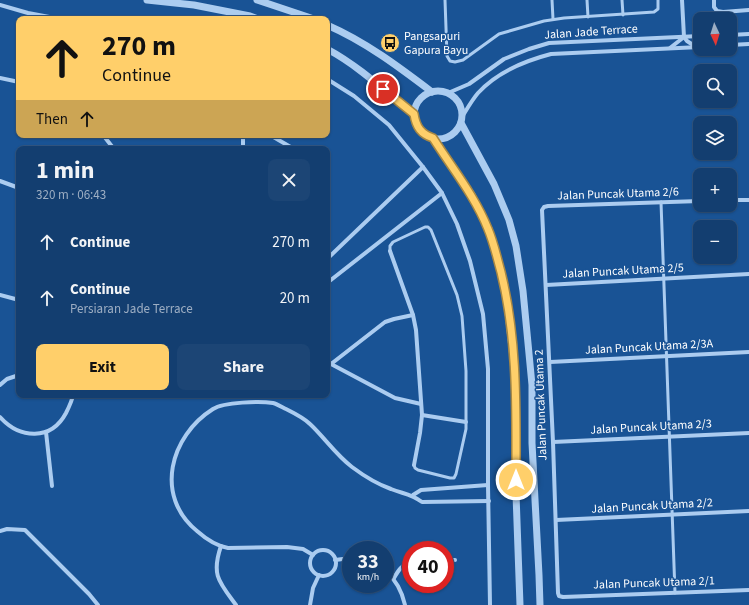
<!DOCTYPE html>
<html lang="en">
<head>
<meta charset="utf-8">
<style>
  body { margin:0; font-family:"Source Sans 3",sans-serif; background:#1c4575; color:#f1f3f6; height:100vh; display:flex; flex-direction:column; font-size:15px; white-space:nowrap }
  * { box-sizing:border-box; margin:0 }
  p { font-size:13px; color:#9daec3 }
  .icon { flex:none; width:22px; height:22px; fill:none; stroke:currentColor; stroke-width:2; stroke-linecap:round; stroke-linejoin:round }
  .map { position:relative; flex:1; overflow:hidden }
  .details { position:absolute; left:16px; top:146px; width:314px; height:252px; display:flex; flex-direction:column; background:#133e70; border-radius:8px; box-shadow:0 1px 3px #0004,0 0 0 1px #325783 }
  .details>* { flex:none }
  .banner { position:absolute; left:16px; top:16px; width:314px; height:122px; border-radius:8px; box-shadow:0 1px 3px #0004,0 0 0 1px #325783; background:#ffcf6a; color:#111; overflow:hidden }
  .needle { width:26px; rotate:176deg }
  .tools { position:absolute; left:693px; top:12px; display:grid; gap:8px }
  .tools a { display:grid; place-items:center; width:44px; height:44px; border-radius:8px; background:#133e70; box-shadow:0 1px 3px #0004,0 0 0 1px #325783; font-size:20px }
  .speed { position:absolute; left:342px; top:541px; display:flex; gap:8px; font-size:20px; font-weight:700; text-align:center }
  .speed>* { display:grid; place-content:center; width:52px; height:52px; border-radius:50%; background:#133e70; box-shadow:0 1px 3px #0004,0 0 0 1px #325783; line-height:1 }
  .speed small { font-size:10px; font-weight:400 }
  .speed .limit { border:6px solid #d22; background:#fff; color:#111 }
  .pin { position:absolute; display:grid; place-items:center; width:34px; height:34px; color:#fff; margin:-17px; border:2px solid #fff; border-radius:50%; box-shadow:0 1px 4px #0007 }
  .me { position:absolute; width:44px; margin:-22px; rotate:0deg; stroke-linejoin:round; filter:drop-shadow(0 0 3px #0008) }
  .turn { display:flex; align-items:center; gap:14px; height:84px; padding:0 20px; font-size:18px }
  .turn .icon { width:52px; height:52px; stroke-width:2.5 }
  .turn b { display:block; font-size:28px; line-height:34px }
  .then { display:flex; align-items:center; height:38px; padding:0 20px; background:#0003; gap:8px; font-size:15px }
  .round { display:grid; place-items:center; flex:none; width:42px; height:42px; border-radius:8px; background:#1c4575 }
  .overview { display:flex; align-items:center; justify-content:space-between; height:68px; padding:0 20px }
  h1 { font-size:24px; font-weight:700; line-height:30px }
  .button { display:flex; gap:8px; margin-top:auto; padding:8px 20px }
  .button a { flex:1; height:46px; border-radius:8px; background:#ffcf6a; color:#111; font-size:16px; font-weight:700; line-height:46px; text-align:center }
  .button a+a { background:#1c4575; color:#f1f3f6 }
  ul { padding:0; list-style:none }
  li { display:flex; align-items:center; gap:12px; height:56px; padding:0 20px }
  li div { flex:1 }
  li b { display:block; font-size:15px }
  li em { font-style:normal }
  .map>svg:first-child { display:block }
  .lines { fill:none; stroke-linecap:round; stroke-linejoin:round }
  .service { stroke:#abccf0; stroke-width:3 }
  .minor { stroke:#abccf0; stroke-width:4 }
  .tertiary { stroke:#abccf0; stroke-width:7 }
  .route-casing { stroke:#a68745; stroke-width:10 }
  .route { stroke:#ffcf6a; stroke-width:7 }
  .labels { text-anchor:middle; dominant-baseline:central; stroke-width:3; stroke-linejoin:round; paint-order:stroke }
  .street-label { font-size:12px; fill:#fff; stroke:#195395 }
  .poi-label { font-size:12px; fill:#fff; stroke:#195395; text-anchor:start }
</style>
</head>
<body>
<div class="map">
<svg width="749" height="605" viewBox="0 0 749 605">
  <rect width="100%" height="100%" fill="#195395"/>
  <g class="lines">
    <g class="service">
      <polyline points="445,0 447,56 450,61 455,62 463,60 499,34 544,21 564,18 654,12 658,9 658,0"/>
      <polyline points="552,0 553,19"/>
      <polyline points="587,0 588,17"/>
      <polyline points="622,0 623,15"/>
      <polyline points="661,202 675,593"/>
      <polyline points="390,251 390,246 393,242 425,227 428,227 431,230 457,295 462,316 466,371 466,429 456,474 454,478 450,478 418,470 415,468 414,465"/>
    </g>
    <g class="minor">
      <polyline points="682,0 684,37 687,41 696,47"/>
      <polyline points="714,0 714,7 717,11 723,12 749,10"/>
      <polyline points="0,5 28,13 60,19"/>
      <polyline points="730,35 749,34"/>
      <polyline points="730,45 749,44"/>
      <polyline points="670,48 684,37"/>
      <polyline points="0,78 19,82"/>
      <polyline points="327,79 354,96 389,125 423,167 442,193 457,224 470,261 483,314 488,369 488,485 490,605"/>
      <polyline points="448,93 469,84 504,59 529,49 549,43 700,36"/>
      <path d="M 462,117 C 467,109 472,100 478,93 C 497,72 524,61 551,54 L 700,47"/>
      <polyline points="103,135 114,149"/>
      <polyline points="270,135 294,149"/>
      <polyline points="243,149 243,135"/>
      <polyline points="0,181 19,188"/>
      <polyline points="730,200 749,200"/>
      <polyline points="700,201 548,206 544,207 542,210 553,442 558,593 559,596 563,597 749,590"/>
      <polyline points="390,251 413,315 416,330 422,415 420,433 414,465"/>
      <polyline points="327,259 423,167"/>
      <polyline points="327,283 442,193"/>
      <polyline points="546,285 749,274"/>
      <polyline points="0,295 19,300"/>
      <polyline points="327,360 331,364 395,398 421,404"/>
      <polyline points="550,362 749,352"/>
      <polyline points="331,364 385,322 394,319 413,315"/>
      <polyline points="0,385 7,379 19,375"/>
      <polyline points="422,415 466,422"/>
      <path d="M 0,417 C 20,439 51,441 66,413 C 69,407 72,401 73,395"/>
      <polyline points="46,432 52,486"/>
      <polyline points="553,442 749,433"/>
      <polyline points="413,495 421,490 488,485"/>
      <polyline points="556,520 749,511"/>
      <polyline points="0,531 7,529 25,530 89,594 98,605"/>
      <path d="M 221,546 C 211,575 219,582 236,605"/>
      <circle cx="323" cy="563" r="13"/>
      <path d="M 313,555 L 303,549 L 287,547 L 228,548 C 217,546 206,539 197,531 C 154,496 170,436 213,409 C 224,402 260,401 273,403 C 277,404 282,407 286,409 C 294,413 304,418 310,424 C 324,437 336,455 352,467 C 364,476 377,484 391,489 C 403,494 410,493 422,502 L 489,501"/>
      <polyline points="335,560 351,558"/>
      <polyline points="445,560 455,560"/>
      <path d="M 385,570 C 396,580 402,591 405,605"/>
      <path d="M 394,578 C 398,571 402,564 411,563"/>
      <polyline points="310,605 313,588 319,575"/>
    </g>
    <g class="tertiary">
      <polyline points="147,0 194,5 250,16 258,19"/>
      <polyline points="257,0 314,19"/>
      <path d="M 327,25 C 366,42 399,67 432,92"/>
      <path d="M 327,49 C 359,66 386,92 414,115"/>
      <circle cx="438" cy="115" r="24"/>
      <polyline points="461,123 494,184 509,220 516,246 523,291 532,385 532,443 539,575 540,605"/>
      <polyline points="433,139 472,195 488,228 496,251 506,293 516,385 516,494 520,605"/>
    </g>
  </g>
  <g class="lines">
    <defs>
      <path id="route" d="M 383,89 L 414,114 C 416,127 421,134 433,138 C 452,168 475,196 488,229 C 494,243 497,258 501,272 C 518,341 516,411 516,480"/>
    </defs>
    <use href="#route" class="route-casing"/>
    <use href="#route" class="route"/>
  </g>
  <defs>
    <symbol id="bus-disc" viewBox="-11 -11 22 22"><circle r="9.5" fill="#ffcf6a" stroke="#195395"/><path d="M-5-6H5V4H4V6H2V4H-2V6H-4V4H-5ZM-3.5-4V0h7V-4ZM-3.5 1.2v1.5H-2V1.2ZM2 1.2v1.5H3.5V1.2Z" fill="#111"/></symbol>
  </defs>
  <g fill-rule="evenodd">
    <use href="#bus-disc" x="379" y="32" width="22" height="22"/>
  </g>
  <g class="labels">
    <g class="street-label">
      <text transform="translate(591 32) rotate(-4)">Jalan Jade Terrace</text>
      <text transform="translate(618 194) rotate(-2)">Jalan Puncak Utama 2/6</text>
      <text transform="translate(623 271) rotate(-3)">Jalan Puncak Utama 2/5</text>
      <text transform="translate(649 347) rotate(-3)">Jalan Puncak Utama 2/3A</text>
      <text transform="translate(541 405) rotate(-92)">Jalan Puncak Utama 2</text>
      <text transform="translate(651 427) rotate(-3)">Jalan Puncak Utama 2/3</text>
      <text transform="translate(652 506) rotate(-3)">Jalan Puncak Utama 2/2</text>
      <text transform="translate(654 583) rotate(-2)">Jalan Puncak Utama 2/1</text>
    </g>
    <g class="poi-label">
      <text x="404" y="36">Pangsapuri<tspan x="404" dy="14">Gapura Bayu</tspan></text>
    </g>
  </g>
</svg>
<div class="tools">
<a><svg class="needle" viewBox="-14 -14 28 28"><path d="M0-13l5 13h-10z" fill="#e53935"/><path d="M0 13l5-13h-10z" fill="#9daec3"/></svg></a>
<a><svg class="icon" aria-label="search" viewBox="0 0 24 24"><circle cx="10" cy="10" r="6"/><path d="M15 15l6 6"/></svg></a>
<a><svg class="icon" aria-label="layers" viewBox="0 0 24 24"><path d="M12 4l9 5-9 5-9-5zM3 14l9 5 9-5"/></svg></a>
<a>+</a>
<a>−</a>
</div>
<div class="speed"><div>33<small>km/h</small></div><div class="limit">40</div></div>
<div class="pin" style="left:383px;top:89px;background:#d93025"><svg class="icon" aria-label="arrive" viewBox="0 0 24 24"><path d="M6 21V4h12l-3 4 3 4H6"/></svg></div>
<svg class="me" style="left:516px;top:480px" viewBox="-20 -20 40 40"><circle r="17" fill="#ffcf6a" stroke="#fff" stroke-width="3"/><path d="M0-11L8 9 0 5-8 9z" fill="#fff"/></svg>
<div class="banner">
<div class="turn"><svg class="icon" aria-label="ahead" viewBox="0 0 24 24"><path d="M12 20V5M6 11l6-6 6 6"/></svg><div><b>270 m</b>Continue</div></div>
<div class="then">Then<svg class="icon" aria-label="ahead" viewBox="0 0 24 24"><path d="M12 20V5M6 11l6-6 6 6"/></svg></div>
</div>
<section class="details">
<div class="overview"><div><h1>1 min</h1><p>320 m · 06:43</p></div><a class="round"><svg class="icon" aria-label="close" viewBox="0 0 24 24"><path d="M6 6l12 12M18 6L6 18"/></svg></a></div>
<ul>
<li><svg class="icon" aria-label="ahead" viewBox="0 0 24 24"><path d="M12 20V5M6 11l6-6 6 6"/></svg><div><b>Continue</b></div><em>270 m</em></li>
<li><svg class="icon" aria-label="ahead" viewBox="0 0 24 24"><path d="M12 20V5M6 11l6-6 6 6"/></svg><div><b>Continue</b><p>Persiaran Jade Terrace</p></div><em>20 m</em></li>
</ul>
<div class="button"><a>Exit</a><a>Share</a></div>
</section>
</div>
</body>
</html>
